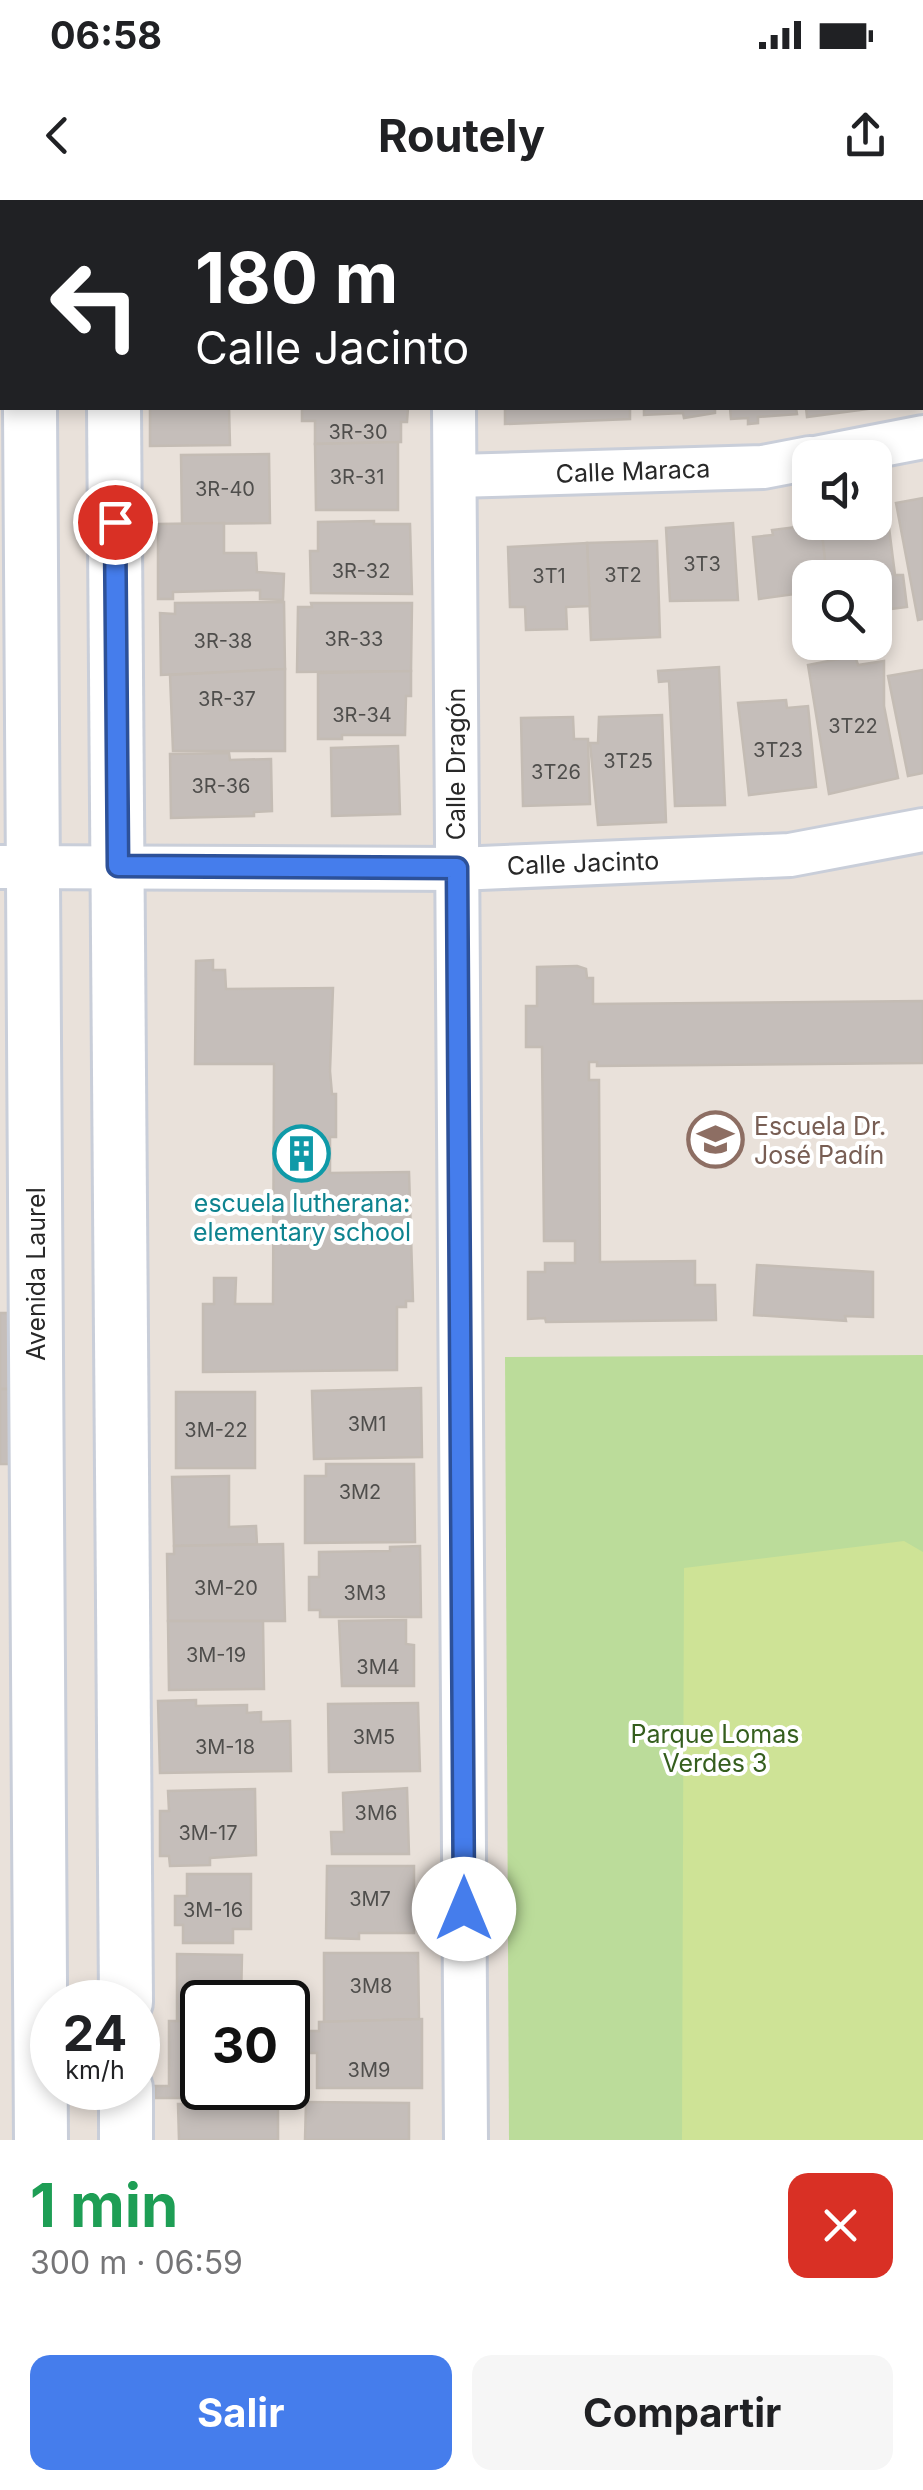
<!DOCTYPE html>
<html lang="es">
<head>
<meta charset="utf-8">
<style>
  body { margin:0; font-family:Inter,sans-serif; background:#f6f6f6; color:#202124; height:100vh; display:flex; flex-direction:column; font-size:38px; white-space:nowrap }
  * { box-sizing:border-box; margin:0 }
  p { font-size:32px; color:#757577 }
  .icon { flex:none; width:55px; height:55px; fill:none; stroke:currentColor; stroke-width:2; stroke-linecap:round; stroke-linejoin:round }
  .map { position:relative; height:1940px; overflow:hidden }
  .drawer { display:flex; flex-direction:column; background:#fff; flex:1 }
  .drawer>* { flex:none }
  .banner { position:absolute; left:0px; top:0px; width:925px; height:210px; box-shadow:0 5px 15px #0003; background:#202124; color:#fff; overflow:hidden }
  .buttons { position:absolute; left:792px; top:240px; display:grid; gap:20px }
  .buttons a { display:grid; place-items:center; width:100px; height:100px; border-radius:20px; background:#fff; box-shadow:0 5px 15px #0003; font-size:50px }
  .speed { position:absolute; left:30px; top:1780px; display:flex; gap:20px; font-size:50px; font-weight:700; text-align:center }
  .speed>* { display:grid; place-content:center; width:130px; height:130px; border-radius:50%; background:#fff; box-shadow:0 5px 15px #0003; line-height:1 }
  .speed small { font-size:25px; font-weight:400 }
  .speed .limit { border:5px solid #111; border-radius:15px; background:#fff; color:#111 }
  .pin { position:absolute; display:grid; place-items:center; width:85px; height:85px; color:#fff; margin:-42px; border:5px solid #fff; border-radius:50%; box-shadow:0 2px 10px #0007 }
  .me { position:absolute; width:110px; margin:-55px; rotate:0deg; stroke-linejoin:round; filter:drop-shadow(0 0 8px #0008) }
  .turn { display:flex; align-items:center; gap:35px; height:210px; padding:0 30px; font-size:45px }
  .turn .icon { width:130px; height:130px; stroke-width:2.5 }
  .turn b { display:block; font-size:70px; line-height:85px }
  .round { display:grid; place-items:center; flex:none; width:105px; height:105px; border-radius:20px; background:#f6f6f6 }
  .headline { display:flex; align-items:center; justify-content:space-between; height:170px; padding:0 30px }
  h1 { font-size:60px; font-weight:700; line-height:75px; color:#1e9e55 }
  .primary-button { display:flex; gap:20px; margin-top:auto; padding:20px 30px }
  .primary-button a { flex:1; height:115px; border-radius:20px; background:#457dec; color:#fff; font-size:40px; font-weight:700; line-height:115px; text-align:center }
  .primary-button a+a { background:#f6f6f6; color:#202124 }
  .status { display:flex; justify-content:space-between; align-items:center; height:70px; padding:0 50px; background:#fff; direction:ltr }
  .status svg { height:28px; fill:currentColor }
  header { display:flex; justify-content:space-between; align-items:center; height:130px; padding:0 30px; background:#fff; font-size:45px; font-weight:700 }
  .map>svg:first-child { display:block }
  .green { fill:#bbdc9a }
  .pitch { fill:#cee396 }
  .building { fill:#c5beba; stroke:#c4bcb4; stroke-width:2.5 }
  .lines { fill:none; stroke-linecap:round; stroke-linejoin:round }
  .minor-casing { stroke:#c9ced9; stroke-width:48 }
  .tertiary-casing { stroke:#c9ced9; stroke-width:58 }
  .minor { stroke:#fff; stroke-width:42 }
  .tertiary { stroke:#fff; stroke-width:52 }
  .route-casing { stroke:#2d5199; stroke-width:25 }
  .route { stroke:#457dec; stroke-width:18 }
  .labels { text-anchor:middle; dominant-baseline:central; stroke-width:8; stroke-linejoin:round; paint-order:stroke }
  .number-label { font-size:20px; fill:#4f4e4c }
  .street-label { font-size:25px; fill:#282828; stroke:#fff }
  .education-label { font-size:25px; fill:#785e54; stroke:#fff; text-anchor:start }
  .culture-label { font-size:25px; fill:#0d838f; stroke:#fff }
  .park-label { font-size:25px; fill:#355e1e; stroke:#fff }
</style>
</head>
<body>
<div class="status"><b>06:58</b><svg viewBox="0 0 49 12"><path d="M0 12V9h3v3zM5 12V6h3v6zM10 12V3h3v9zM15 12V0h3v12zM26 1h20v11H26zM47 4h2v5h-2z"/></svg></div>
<header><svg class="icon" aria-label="back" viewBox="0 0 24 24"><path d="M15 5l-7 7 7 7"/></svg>Routely<svg class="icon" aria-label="share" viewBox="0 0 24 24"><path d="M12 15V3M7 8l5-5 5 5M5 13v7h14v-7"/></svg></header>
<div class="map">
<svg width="923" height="1940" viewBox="0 0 923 1940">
  <rect width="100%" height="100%" fill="#e9e1da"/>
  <polygon class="green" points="923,1155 923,1940 509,1940 505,1157"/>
  <polygon class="pitch" points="904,1341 923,1352 923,1940 682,1940 684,1368"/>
  <g class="building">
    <polygon points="150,208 229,208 230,245 150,246"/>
    <polygon points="302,208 408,208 407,222 401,222 401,242 315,244 315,221 302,221"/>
    <polygon points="505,208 630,208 630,219 505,224"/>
    <polygon points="644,208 715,208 715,213 684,218 683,213 644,215"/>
    <polygon points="730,208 796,208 797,214 758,217 758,223 748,224 748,218 731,219"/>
    <polygon points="806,208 875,208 807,217"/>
    <polygon points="398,242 398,310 316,310 315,244"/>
    <polygon points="269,254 270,323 182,324 181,255"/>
    <polygon points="923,298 923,419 918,420 896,303"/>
    <polygon points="886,304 895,375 903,375 907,407 875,411 875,378 827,378 820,322 875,322 875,306"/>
    <polygon points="374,321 374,324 410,324 412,394 311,393 310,351 318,351 318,322"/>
    <polygon points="224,323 224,353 256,353 257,372 284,374 283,400 260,399 260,390 173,392 173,399 158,399 158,324"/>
    <polygon points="733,323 738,400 670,401 666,328"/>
    <polygon points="821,324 827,378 810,378 810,392 759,399 753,337 773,335 772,330"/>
    <polygon points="657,341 660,437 591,440 587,343"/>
    <polygon points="587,343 590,406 566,407 567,429 526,430 525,407 510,407 508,347"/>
    <polygon points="284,402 285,469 161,475 160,413 175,414 175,403"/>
    <polygon points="311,403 412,403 411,471 297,472 298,407 312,407"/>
    <polygon points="855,456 858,465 884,461 884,506 898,578 829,594 808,465"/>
    <polygon points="719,467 725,605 675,606 669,481 659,482 658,471"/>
    <polygon points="285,469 285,551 173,551 170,475"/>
    <polygon points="923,470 923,573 908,576 888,476"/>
    <polygon points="411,471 411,496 406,496 405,535 342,535 342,539 318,539 318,473"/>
    <polygon points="786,500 787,508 808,506 816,587 749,595 738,503"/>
    <polygon points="662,515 666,622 598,625 590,543 598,543 599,517"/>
    <polygon points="573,517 574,539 588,539 590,604 523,606 521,518"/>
    <polygon points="398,546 400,614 332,616 331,548"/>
    <polygon points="229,553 230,560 271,559 272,611 254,612 254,616 171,618 170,554"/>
    <polygon points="213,760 213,770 225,770 226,789 333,788 330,871 332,894 336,894 336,937 330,937 330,973 409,972 413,1101 406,1101 406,1107 397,1107 397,1170 203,1172 203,1104 214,1104 214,1078 236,1078 235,1104 273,1104 274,864 195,864 196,761"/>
    <polygon points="577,766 586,769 587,778 593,778 593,804 923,801 923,863 597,866 597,862 589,862 589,880 599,880 600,1062 695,1061 695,1085 715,1085 716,1120 546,1122 545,1118 528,1119 528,1072 545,1072 545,1063 575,1063 575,1041 544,1041 542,847 526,847 526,806 537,806 537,767"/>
    <polygon points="757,1065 873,1072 873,1117 845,1116 846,1121 754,1115"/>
    <rect x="0" y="1113" width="10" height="76"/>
    <polygon points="421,1188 422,1257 314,1259 312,1191"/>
    <rect x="0" y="1189" width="10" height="75"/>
    <rect x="176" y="1192" width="79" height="76"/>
    <polygon points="326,1264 414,1264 415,1342 305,1343 305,1276 326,1276"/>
    <polygon points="229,1276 229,1327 256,1326 257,1344 174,1346 172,1277"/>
    <polygon points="283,1344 285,1421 168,1421 167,1354 174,1354 174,1346"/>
    <polygon points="420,1346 421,1417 320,1417 320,1410 309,1410 309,1377 319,1377 319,1352 390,1351 390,1347"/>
    <polygon points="406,1420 406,1444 414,1445 414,1486 342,1486 339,1421"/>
    <polygon points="168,1421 263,1421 264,1489 169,1490"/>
    <polygon points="196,1500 196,1506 247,1505 247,1513 261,1512 261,1522 290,1521 291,1571 160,1573 158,1501"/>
    <polygon points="418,1503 420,1571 329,1572 328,1504"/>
    <polygon points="407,1588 409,1654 332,1654 331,1632 344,1632 343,1593"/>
    <polygon points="255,1589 256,1655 210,1658 210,1665 170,1666 169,1656 160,1656 160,1611 169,1611 168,1591"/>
    <polygon points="327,1666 414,1666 414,1733 359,1733 359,1739 326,1738"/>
    <polygon points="187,1674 251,1674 251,1729 233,1729 233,1743 183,1743 183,1725 175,1725 175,1696 187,1696"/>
    <polygon points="324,1753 418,1753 419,1819 324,1822"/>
    <polygon points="177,1754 242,1755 241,1802 202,1802 202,1821 177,1821"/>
    <polygon points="422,1819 422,1888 317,1888 317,1853 300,1853 300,1831 319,1831 319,1822"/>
    <polygon points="169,1821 202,1821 202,1887 186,1887 186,1898 155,1898 155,1886 169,1886"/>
    <polygon points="306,1902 409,1903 409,1940 305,1940"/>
    <polygon points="278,1903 278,1940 179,1940 178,1904"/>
  </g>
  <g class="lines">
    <defs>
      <g id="minor">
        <polyline points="453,0 453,2"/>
        <polyline points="454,208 466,1940"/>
        <polyline points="815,258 923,237"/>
        <polyline points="455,276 763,267 810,258"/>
        <polyline points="0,667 457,669 790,655 923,630"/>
      </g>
      <g id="tertiary">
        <polyline points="29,0 29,2"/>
        <polyline points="112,0 112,2"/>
        <polyline points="30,208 41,1940"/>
        <polyline points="114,208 126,1802"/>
        <polyline points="126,1888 126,1940"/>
      </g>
    </defs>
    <use href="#minor" class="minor-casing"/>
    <use href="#tertiary" class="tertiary-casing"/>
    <use href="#minor" class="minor"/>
    <use href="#tertiary" class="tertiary"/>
  </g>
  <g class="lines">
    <defs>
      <polyline id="route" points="115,322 118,666 457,668 464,1709"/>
    </defs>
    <use href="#route" class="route-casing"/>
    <use href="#route" class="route"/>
  </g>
  <defs>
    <symbol id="school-ring" viewBox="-11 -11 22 22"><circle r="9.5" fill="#fff" stroke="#8d6e63" stroke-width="1.5"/><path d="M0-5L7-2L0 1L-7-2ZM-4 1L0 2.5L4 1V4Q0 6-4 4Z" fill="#8d6e63"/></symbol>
    <symbol id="building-ring" viewBox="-11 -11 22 22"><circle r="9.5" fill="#fff" stroke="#0f9aa8" stroke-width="1.5"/><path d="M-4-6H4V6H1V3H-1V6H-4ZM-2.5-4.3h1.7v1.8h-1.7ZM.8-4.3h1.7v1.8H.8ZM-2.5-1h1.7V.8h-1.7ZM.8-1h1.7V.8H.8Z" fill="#0f9aa8"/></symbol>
  </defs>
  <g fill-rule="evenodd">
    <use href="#school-ring" x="684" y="908" width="63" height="63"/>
    <use href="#building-ring" x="270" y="922" width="63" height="63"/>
  </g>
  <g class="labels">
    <g class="number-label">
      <text x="358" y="232">3R-30</text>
      <text x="357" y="277">3R-31</text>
      <text x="225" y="289">3R-40</text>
      <text x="702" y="364">3T3</text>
      <text x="361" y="371">3R-32</text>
      <text x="623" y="375">3T2</text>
      <text x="549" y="376">3T1</text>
      <text x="354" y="439">3R-33</text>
      <text x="223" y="441">3R-38</text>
      <text x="227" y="499">3R-37</text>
      <text x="362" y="515">3R-34</text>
      <text x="853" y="526">3T22</text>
      <text x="778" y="550">3T23</text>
      <text x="628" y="561">3T25</text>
      <text x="556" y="572">3T26</text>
      <text x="221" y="586">3R-36</text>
      <text x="367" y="1224">3M1</text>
      <text x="216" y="1230">3M-22</text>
      <text x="360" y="1292">3M2</text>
      <text x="226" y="1388">3M-20</text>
      <text x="365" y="1393">3M3</text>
      <text x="216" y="1455">3M-19</text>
      <text x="378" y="1467">3M4</text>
      <text x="374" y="1537">3M5</text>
      <text x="225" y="1547">3M-18</text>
      <text x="376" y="1613">3M6</text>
      <text x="208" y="1633">3M-17</text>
      <text x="370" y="1699">3M7</text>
      <text x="213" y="1710">3M-16</text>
      <text x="371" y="1786">3M8</text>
      <text x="369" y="1870">3M9</text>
    </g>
    <g class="street-label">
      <text transform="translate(633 271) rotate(-2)">Calle Maraca</text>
      <text transform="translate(456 564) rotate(-90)">Calle Dragón</text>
      <text transform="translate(583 663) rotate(-2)">Calle Jacinto</text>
      <text transform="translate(36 1074) rotate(-90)">Avenida Laurel</text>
    </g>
    <g class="education-label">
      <text x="754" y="926">Escuela Dr.<tspan x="754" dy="29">José Padín</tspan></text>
    </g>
    <g class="culture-label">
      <text x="302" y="1003">escuela lutherana:<tspan x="302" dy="29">elementary school</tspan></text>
    </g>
    <g class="park-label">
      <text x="715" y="1534">Parque Lomas<tspan x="715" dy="29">Verdes 3</tspan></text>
    </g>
  </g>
</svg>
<div class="buttons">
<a><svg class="icon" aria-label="sound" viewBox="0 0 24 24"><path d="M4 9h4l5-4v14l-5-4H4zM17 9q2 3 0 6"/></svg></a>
<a><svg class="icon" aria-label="search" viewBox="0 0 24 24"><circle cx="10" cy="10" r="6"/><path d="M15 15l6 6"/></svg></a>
</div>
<div class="speed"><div>24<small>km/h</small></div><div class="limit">30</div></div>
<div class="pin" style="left:115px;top:322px;background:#d93025"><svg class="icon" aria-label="arrive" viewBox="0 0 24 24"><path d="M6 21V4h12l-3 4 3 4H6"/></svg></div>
<svg class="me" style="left:464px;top:1709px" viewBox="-20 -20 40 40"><circle r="19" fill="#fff"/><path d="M0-13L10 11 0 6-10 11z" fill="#457dec"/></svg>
<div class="banner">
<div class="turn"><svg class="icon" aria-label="left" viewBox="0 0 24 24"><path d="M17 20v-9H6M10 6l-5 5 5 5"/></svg><div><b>180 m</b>Calle Jacinto</div></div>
</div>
</div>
<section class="drawer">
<div class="headline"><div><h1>1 min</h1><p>300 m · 06:59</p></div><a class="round" style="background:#d93025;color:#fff"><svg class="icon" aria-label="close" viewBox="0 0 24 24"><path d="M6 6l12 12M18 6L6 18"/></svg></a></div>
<div class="primary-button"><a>Salir</a><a>Compartir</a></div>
</section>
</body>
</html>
